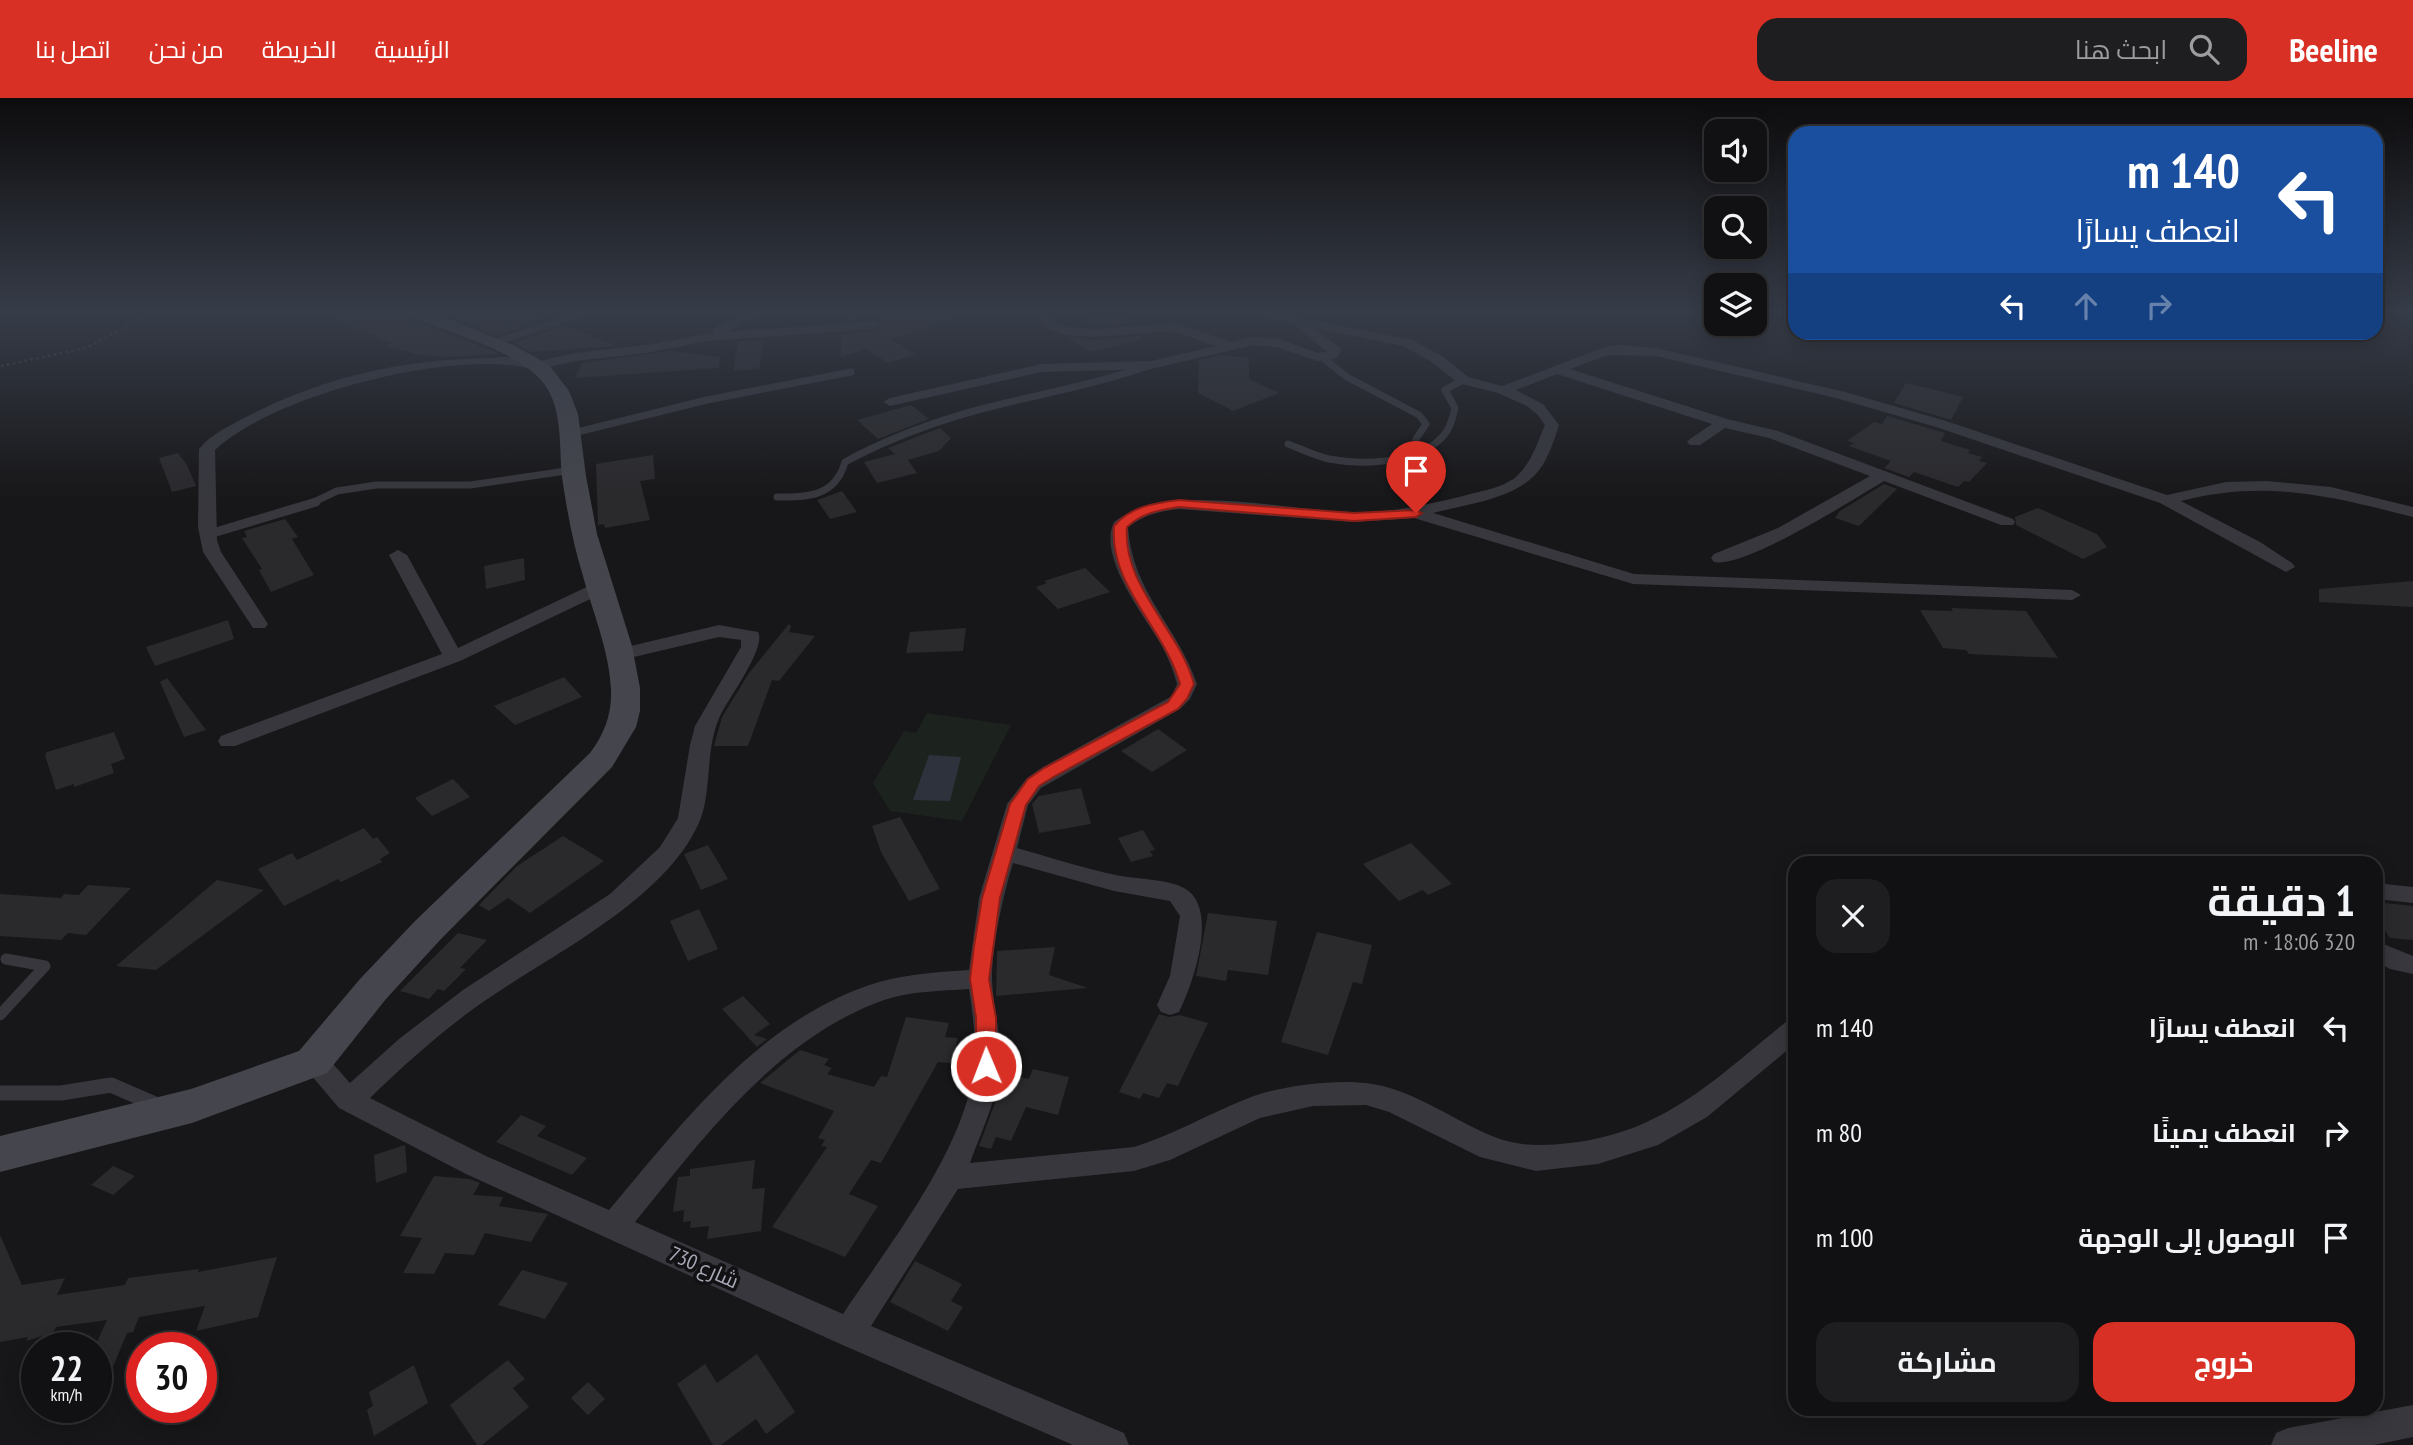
<!DOCTYPE html>
<html lang="ar">
<head>
<meta charset="utf-8">
<style>
  body { margin:0; font-family:"PT Sans Narrow",Cairo,sans-serif; background:#1e1e20; color:#f1f3f6; direction:rtl; height:100vh; display:flex; flex-direction:column; font-size:26px; white-space:nowrap }
  * { box-sizing:border-box; margin:0 }
  p { font-size:23px; color:#9c9d9f }
  .icon { flex:none; width:38px; height:38px; fill:none; stroke:currentColor; stroke-width:2; stroke-linecap:round; stroke-linejoin:round }
  .map { position:relative; flex:1; overflow:hidden; direction:ltr }
  .sheet { position:absolute; left:1788px; top:758px; width:595px; height:560px; display:flex; flex-direction:column; background:#111012; border-radius:21px; box-shadow:0 4px 18px #0003,0 0 0 2px #303032; direction:rtl }
  .sheet>* { flex:none }
  .guide { position:absolute; left:1788px; top:28px; width:595px; height:214px; border-radius:21px; box-shadow:0 4px 18px #0003,0 0 0 2px #303032; direction:rtl; background:#1a4fa0; color:#fff; overflow:hidden }
  .controls { position:absolute; left:1704px; top:21px; display:grid; gap:14px }
  .controls a { display:grid; place-items:center; width:63px; height:63px; border-radius:14px; background:#111012; box-shadow:0 4px 18px #0003,0 0 0 2px #303032; font-size:35px }
  .speed { position:absolute; left:21px; top:1234px; display:flex; gap:14px; font-size:35px; font-weight:700; text-align:center }
  .speed>* { display:grid; place-content:center; width:91px; height:91px; border-radius:50%; background:#111012; box-shadow:0 4px 18px #0003,0 0 0 2px #303032; line-height:1 }
  .speed small { font-size:18px; font-weight:400 }
  .speed .limit { border:10px solid #d22; background:#fff; color:#111 }
  .pin { position:absolute; display:grid; place-items:center; width:60px; height:60px; color:#fff; margin:-72px -30px; border-radius:50% 50% 50% 0; rotate:-45deg; box-shadow:0 0 7px #0007 }
  .pin .icon { rotate:45deg }
  .me { position:absolute; width:77px; margin:-38px; rotate:359deg; stroke-linejoin:round; filter:drop-shadow(0 0 5px #0008) }
  .turn { display:flex; align-items:center; gap:24px; height:147px; padding:0 28px; font-size:32px }
  .turn .icon { width:91px; height:91px; stroke-width:2.5 }
  .turn b { display:block; font-size:49px; line-height:60px }
  .lanes { display:flex; align-items:center; height:66px; padding:0 28px; background:#0003; justify-content:center; gap:35px; direction:ltr }
  .lanes .off { opacity:.35 }
  .round { display:grid; place-items:center; flex:none; width:74px; height:74px; border-radius:21px; background:#1e1e20 }
  .head { display:flex; align-items:center; justify-content:space-between; height:119px; padding:0 28px }
  h1 { font-size:42px; font-weight:700; line-height:52px }
  .button { display:flex; gap:14px; margin-top:auto; padding:14px 28px }
  .button a { flex:1; height:80px; border-radius:21px; background:#d93025; color:#fff; font-size:28px; font-weight:700; line-height:80px; text-align:center }
  .button a+a { background:#1e1e20; color:#f1f3f6 }
  ul { padding:0; list-style:none }
  li { display:flex; align-items:center; gap:21px; height:105px; padding:0 28px }
  li div { flex:1 }
  li b { display:block; font-size:26px }
  li em { font-style:normal }
  header { display:flex; align-items:center; gap:42px; box-sizing:border-box; height:98px; padding:0 35px; background:#d93025; color:#fff }
  header strong { font-size:33px }
  nav { display:flex; gap:38px; margin-inline-start:auto; font-size:24px }
  .search { width:490px; height:63px; background:#1e1e20; display:flex; align-items:center; gap:18px; box-sizing:border-box; padding:0 24px; border-radius:21px; color:#9c9d9f; font-size:26px }
  .map>svg:first-child { display:block }
  .green { fill:#1c231f }
  .water { fill:#2d323c }
  .building { fill:#2a292c }
  .lines { fill:none; stroke-linecap:round; stroke-linejoin:round }
  .path { stroke:#3d3e44; stroke-width:2.5; stroke-dasharray:2.5 3.5; stroke-linecap:butt }
  .lane-far3 { stroke:#37373d; stroke-width:7 }
  .lane-far2 { stroke:#37373d; stroke-width:9 }
  .lane-far1 { stroke:#37373d; stroke-width:11 }
  .lane { stroke:#37373d; stroke-width:15 }
  .street { fill:#37373d; fill-rule:evenodd }
  .secondary { fill:#45464d; fill-rule:evenodd }
  .route { fill:#d93025; stroke:#8d1f18; stroke-width:2 }
  .labels { text-anchor:middle; dominant-baseline:central; stroke-width:7; stroke-linejoin:round; paint-order:stroke }
  .near-street-label { font-size:21px; fill:#a9aab8; stroke:#121113 }
</style>
</head>
<body>
<header>
<strong>Beeline</strong>
<div class="search"><svg class="icon" aria-label="search" viewBox="0 0 24 24"><circle cx="10" cy="10" r="6"/><path d="M15 15l6 6"/></svg>ابحث هنا</div>
<nav><a>الرئيسية</a><a>الخريطة</a><a>من نحن</a><a>اتصل بنا</a></nav>
</header>
<div class="map">
<svg width="2413" height="1347" viewBox="0 0 2413 1347">
  <rect width="100%" height="100%" fill="#171618"/>
  <polygon class="green" points="927,615 1011,627 962,723 890,713 873,685 904,633 916,635"/>
  <polygon class="water" points="929,657 961,659 950,703 913,702"/>
  <g class="building">
    <polygon points="316,214 404,214 407,220 500,256 448,259 421,257 386,248 392,245"/>
    <polygon points="440,214 535,214 550,220 497,238"/>
    <polygon points="842,214 961,214 961,219 891,241 916,257 888,265 866,251 841,259 841,236 875,234 883,228 875,220 842,223"/>
    <polygon points="1101,217 1125,218 1131,226 1074,227"/>
    <polygon points="566,227 616,248 530,254 514,245"/>
    <polygon points="1140,238 1143,241 1091,254 1065,239 1095,242"/>
    <polygon points="763,242 759,271 733,273 738,243"/>
    <polygon points="669,253 720,259 719,270 575,280 582,265"/>
    <polygon points="1220,257 1249,260 1249,281 1279,295 1233,313 1198,295 1199,262"/>
    <polygon points="1906,285 1944,294 1963,299 1951,322 1894,305"/>
    <polygon points="911,307 929,321 878,341 857,322"/>
    <polygon points="1887,318 1945,335 1941,343 1970,352 1968,355 1982,359 1979,363 1987,365 1969,384 1964,383 1958,389 1914,374 1909,379 1884,370 1891,363 1849,348 1854,345 1847,343 1874,324 1882,326"/>
    <polygon points="940,330 951,340 939,353 908,362 917,375 877,385 864,364 895,356 888,350"/>
    <polygon points="178,355 187,367 196,388 172,394 159,360"/>
    <polygon points="653,357 655,381 640,383 650,422 605,430 604,426 598,427 596,366"/>
    <polygon points="1884,386 1897,391 1859,428 1835,420 1840,413"/>
    <polygon points="842,393 857,414 830,421 817,402"/>
    <polygon points="2038,410 2097,436 2107,449 2083,461 2016,427 2015,419"/>
    <polygon points="285,421 298,439 292,441 314,477 271,494 259,472 262,471 242,440 247,439 244,433"/>
    <polygon points="524,460 525,482 486,491 484,468"/>
    <polygon points="1085,470 1110,494 1058,511 1036,489 1047,485 1044,483"/>
    <polygon points="2413,483 2413,509 2319,504 2319,491"/>
    <polygon points="1951,510 2026,513 2058,560 1969,556 1966,552 1943,550 1920,512 1953,513"/>
    <polygon points="228,522 234,541 155,568 146,549"/>
    <polygon points="789,526 791,528 789,534 815,538 779,583 772,582 748,648 714,648 722,619 749,575"/>
    <polygon points="966,530 963,553 906,555 910,534"/>
    <polygon points="564,579 582,599 515,627 494,608"/>
    <polygon points="167,580 206,632 184,639 160,584"/>
    <polygon points="1158,631 1187,652 1152,674 1121,653"/>
    <polygon points="114,634 125,661 111,666 114,675 74,689 74,686 56,692 45,657 47,654"/>
    <polygon points="453,681 470,699 432,718 415,700"/>
    <polygon points="1081,690 1091,726 1039,735 1032,706 1039,698"/>
    <polygon points="900,719 940,791 909,803 881,754 872,728"/>
    <polygon points="364,730 373,741 377,739 390,755 380,761 382,764 341,784 338,781 284,808 258,771 292,755 297,762"/>
    <polygon points="1143,732 1155,752 1150,753 1153,758 1131,764 1118,740"/>
    <polygon points="563,738 604,763 530,815 508,800 489,813 479,807 517,768"/>
    <polygon points="1411,745 1452,786 1428,797 1423,792 1399,803 1363,766"/>
    <polygon points="708,747 728,781 701,792 684,756"/>
    <polygon points="217,782 264,792 156,872 116,868"/>
    <polygon points="88,787 131,790 86,837 68,835 61,842 0,838 0,796 61,800 64,796 79,797"/>
    <polygon points="2376,804 2413,808 2413,842 2390,840 2384,831 2376,831"/>
    <polygon points="699,811 718,851 688,863 670,823"/>
    <polygon points="1208,815 1277,823 1268,877 1228,872 1226,883 1196,878"/>
    <polygon points="1317,834 1372,847 1362,886 1353,884 1328,957 1281,944"/>
    <polygon points="458,835 487,842 460,870 466,871 444,893 438,891 429,901 400,893"/>
    <polygon points="1055,849 1049,877 1088,890 996,898 997,853"/>
    <polygon points="743,898 770,926 754,937 767,941 757,949 722,911"/>
    <polygon points="1159,916 1169,919 1180,917 1208,925 1178,988 1167,985 1159,1000 1143,995 1140,1001 1119,994"/>
    <polygon points="906,919 949,925 945,939 958,940 951,965 938,964 881,1065 871,1062 849,1096 878,1108 845,1159 772,1129 827,1049 821,1048 825,1042 818,1040 834,1013 760,985 800,952 829,961 824,967 832,970 827,976 874,989 881,978 887,979"/>
    <polygon points="1033,971 1069,979 1058,1017 1026,1009 1011,1043 996,1039 991,1051 979,1048 995,1005 1002,975 1029,981"/>
    <polygon points="521,1017 546,1028 537,1038 587,1060 572,1077 496,1044"/>
    <polygon points="405,1047 407,1074 376,1085 374,1057"/>
    <polygon points="755,1062 752,1091 765,1090 761,1133 707,1141 709,1128 690,1130 691,1123 683,1124 684,1112 673,1114 678,1079 690,1078 690,1071"/>
    <polygon points="113,1068 135,1078 113,1097 91,1087"/>
    <polygon points="434,1078 470,1081 480,1085 473,1097 503,1099 499,1108 548,1116 531,1144 485,1135 474,1157 445,1155 434,1176 403,1175 422,1140 400,1138"/>
    <polygon points="0,1137 22,1187 65,1180 57,1197 125,1187 128,1180 199,1171 198,1174 277,1159 258,1219 196,1233 205,1208 139,1219 133,1234 127,1235 97,1308 96,1246 107,1222 56,1229 53,1235 26,1243 28,1239 0,1244"/>
    <polygon points="915,1163 962,1186 951,1203 963,1209 948,1233 890,1204"/>
    <polygon points="522,1172 568,1185 545,1221 498,1207"/>
    <polygon points="757,1256 795,1314 766,1336 756,1321 721,1347 713,1347 677,1286 705,1266 717,1285"/>
    <polygon points="508,1262 525,1281 513,1290 529,1309 482,1347 477,1347 450,1307"/>
    <polygon points="414,1267 428,1305 374,1338 367,1312 373,1308 369,1294"/>
    <polygon points="588,1284 605,1301 588,1317 571,1300"/>
  </g>
  <g class="lines">
    <polyline class="path" points="1,268 86,250 155,214"/>
    <g class="lane-far3">
      <polyline points="1323,260 1347,279 1419,317 1426,326 1416,341"/>
      <polyline points="569,336 707,302 851,274"/>
      <path d="M 1288,346 C 1301,351 1315,358 1329,361 C 1360,367 1413,366 1438,343 C 1449,334 1452,323 1455,310 L 1445,292 L 1463,282"/>
      <path d="M 777,399 C 808,399 835,399 845,364 C 889,340 936,323 985,310 C 1040,296 1097,286 1151,267"/>
      <polyline points="312,405 337,393 376,387 470,387 573,372"/>
    </g>
    <polyline class="lane-far2" points="206,437 316,404"/>
    <polyline class="lane-far1" points="0,917 45,868 6,861"/>
    <polyline class="lane" points="0,995 61,995 111,987 157,1007"/>
    <g class="street">
      <polygon points="577,214 597,214 495,248 485,248 483,245"/>
      <path d="M 749,214 L 766,214 L 727,234 L 875,223 L 881,227 L 875,231 L 707,243 L 646,255 L 575,263 L 535,272 C 459,249 274,296 215,352 L 217,442 L 221,454 L 268,526 L 265,530 L 253,530 L 203,454 L 198,429 L 199,351 C 212,335 231,327 248,318 C 323,279 405,261 490,260 C 503,259 526,256 536,264 L 575,255 L 646,247 L 713,235 L 713,230 Z"/>
      <path d="M 1032,214 L 1046,214 L 1057,224 L 1068,229 L 1095,231 L 1175,225 L 1231,244 L 1253,239 L 1279,241 L 1318,255 L 1327,254 L 1293,226 L 1245,214 L 1271,214 L 1412,242 L 1442,258 L 1468,279 L 1502,288 L 1605,249 L 1620,247 L 1656,250 L 1845,294 L 1946,323 L 2167,397 L 2226,384 L 2267,383 L 2331,389 L 2413,409 L 2413,419 C 2330,398 2266,381 2181,403 L 2260,444 L 2292,465 L 2295,469 L 2286,474 L 2160,405 L 1936,329 L 1836,300 L 1656,258 L 1608,257 L 1570,271 L 1727,321 L 1778,333 L 2013,421 L 2015,424 L 2013,427 L 2001,427 L 1884,383 C 1854,401 1744,471 1714,464 L 1711,460 L 1714,456 L 1778,430 L 1870,378 L 1769,340 L 1725,330 L 1700,347 L 1690,347 L 1687,344 L 1690,341 L 1712,326 L 1557,276 L 1516,292 L 1543,306 L 1559,327 C 1555,339 1551,352 1545,363 C 1525,401 1471,405 1433,415 L 1634,476 L 2072,492 L 2081,497 L 2072,502 L 1633,486 L 1414,420 L 1354,424 L 1179,411 C 1160,413 1144,417 1128,429 C 1132,494 1177,527 1197,586 L 1190,601 L 1180,611 L 1041,690 L 1028,707 L 1017,750 C 1049,759 1082,770 1116,777 C 1134,781 1168,781 1184,790 C 1220,809 1193,886 1179,914 L 1170,917 L 1161,914 L 1157,907 L 1170,878 L 1180,818 L 1170,803 L 1114,793 L 1013,765 C 1003,798 992,847 992,881 C 993,910 1002,938 1000,967 C 998,1000 981,1034 970,1065 L 1134,1049 C 1173,1037 1208,1016 1246,1001 C 1278,988 1331,981 1366,985 C 1411,990 1451,1021 1492,1038 C 1518,1049 1543,1048 1570,1045 C 1665,1034 1716,980 1787,923 L 1796,920 L 1796,945 L 1707,1019 L 1658,1047 L 1598,1066 L 1536,1073 L 1480,1059 L 1389,1014 L 1366,1007 L 1313,1008 L 1260,1020 L 1170,1062 L 1134,1073 L 958,1091 L 871,1228 L 1124,1335 L 1129,1347 L 1073,1347 L 838,1245 L 466,1076 L 339,1010 L 300,964 L 304,956 C 324,949 337,971 350,985 L 399,941 L 463,892 L 610,796 L 660,749 L 678,720 L 690,647 L 695,628 L 741,549 L 741,542 L 719,539 L 621,562 L 612,556 L 614,552 L 719,527 L 758,534 C 767,549 728,601 720,618 C 704,653 713,696 698,727 C 662,804 551,857 483,904 C 443,932 405,966 370,1000 L 486,1058 L 609,1112 C 684,1023 762,919 879,884 C 908,876 939,874 969,872 L 979,800 L 1007,706 L 1027,680 L 1043,669 L 1172,598 L 1177,586 C 1173,572 1168,558 1160,545 C 1144,517 1097,459 1114,424 C 1167,382 1286,413 1353,414 C 1391,415 1426,407 1463,398 C 1480,393 1504,390 1517,378 C 1532,364 1537,345 1545,327 L 1538,317 L 1527,308 L 1498,295 L 1458,285 L 1432,264 L 1403,248 L 1314,230 L 1339,249 L 1341,252 L 1337,260 L 1317,263 L 1277,249 L 1253,247 L 1151,271 L 1041,274 L 890,308 L 883,304 L 890,300 L 1041,266 L 1151,263 L 1216,248 L 1174,233 L 1095,239 L 1066,237 L 1047,230 ZM 969,891 C 973,916 976,941 974,966 C 968,1048 888,1148 843,1216 L 635,1124 C 704,1039 777,940 884,902 C 911,893 941,893 969,891 Z"/>
      <polygon points="398,452 407,457 458,550 593,486 599,485 608,490 605,494 460,563 235,648 221,648 218,643 221,638 442,556 389,457"/>
      <polygon points="2376,785 2413,789 2413,805 2376,801"/>
      <polygon points="2376,843 2413,858 2413,876 2390,871 2376,863"/>
      <polygon points="2413,1307 2413,1339 2374,1347 2271,1347 2276,1335 2288,1330"/>
    </g>
    <path class="secondary" d="M 406,214 L 433,214 L 515,248 L 549,267 L 569,293 L 578,316 L 586,378 L 597,436 L 632,548 L 640,590 L 640,613 L 636,629 L 612,669 L 441,841 L 386,901 L 327,975 L 192,1025 L 0,1074 L 0,1038 L 191,991 L 299,953 L 360,881 L 415,823 L 590,655 C 605,635 612,616 611,591 C 609,552 593,515 583,478 C 573,446 567,413 562,379 C 559,350 563,312 545,287 C 519,252 448,234 408,218 Z"/>
  </g>
  <linearGradient id="sky" x2="0" y2="1"><stop stop-color="#0d0c0d"/><stop offset="0.53" stop-color="#363c48"/><stop offset="1" stop-color="#363c48" stop-opacity="0"/></linearGradient>
  <rect width="2413" height="403" fill="url(#sky)"/>
  <path class="route" d="M 1179,402 L 1354,415 L 1416,412 L 1422,415 L 1416,419 L 1354,423 L 1179,409 C 1159,412 1142,415 1127,429 C 1122,488 1179,531 1194,586 L 1187,601 L 1178,611 L 1055,678 L 1039,688 L 1026,707 L 1000,800 L 989,881 L 996,920 L 996,968 L 994,974 L 986,977 L 979,974 L 976,968 L 976,920 L 970,881 L 974,848 L 982,800 L 1010,706 L 1028,681 L 1044,670 L 1168,604 L 1180,586 C 1165,531 1109,488 1114,428 C 1131,408 1155,405 1179,402 Z"/>
  <g class="labels">
    <g class="near-street-label">
      <text transform="translate(704 1169) rotate(24)">شارع 730</text>
    </g>
  </g>
</svg>
<div class="controls">
<a><svg class="icon" aria-label="sound" viewBox="0 0 24 24"><path d="M4 9h4l5-4v14l-5-4H4zM17 9q2 3 0 6"/></svg></a>
<a><svg class="icon" aria-label="search" viewBox="0 0 24 24"><circle cx="10" cy="10" r="6"/><path d="M15 15l6 6"/></svg></a>
<a><svg class="icon" aria-label="layers" viewBox="0 0 24 24"><path d="M12 4l9 5-9 5-9-5zM3 14l9 5 9-5"/></svg></a>
</div>
<div class="speed"><div>22<small>km/h</small></div><div class="limit">30</div></div>
<div class="pin" style="left:1416px;top:415px;background:#d93025"><svg class="icon" aria-label="arrive" viewBox="0 0 24 24"><path d="M6 21V4h12l-3 4 3 4H6"/></svg></div>
<svg class="me" style="left:986px;top:968px" viewBox="-20 -20 40 40"><circle r="17" fill="#d93025" stroke="#fff" stroke-width="3"/><path d="M0-11L8 9 0 5-8 9z" fill="#fff"/></svg>
<div class="guide">
<div class="turn"><svg class="icon" aria-label="left" viewBox="0 0 24 24"><path d="M17 20v-9H6M10 6l-5 5 5 5"/></svg><div><b>140 m</b>انعطف يسارًا</div></div>
<div class="lanes"><svg class="icon" aria-label="left" viewBox="0 0 24 24"><path d="M17 20v-9H6M10 6l-5 5 5 5"/></svg><svg class="icon off" aria-label="ahead" viewBox="0 0 24 24"><path d="M12 20V5M6 11l6-6 6 6"/></svg><svg class="icon off" aria-label="right" viewBox="0 0 24 24"><path d="M7 20v-9h11M14 6l5 5-5 5"/></svg></div>
</div>
<section class="sheet">
<div class="head"><div><h1>1 دقيقة</h1><p>320 m · 18:06</p></div><a class="round"><svg class="icon" aria-label="close" viewBox="0 0 24 24"><path d="M6 6l12 12M18 6L6 18"/></svg></a></div>
<ul>
<li><svg class="icon" aria-label="left" viewBox="0 0 24 24"><path d="M17 20v-9H6M10 6l-5 5 5 5"/></svg><div><b>انعطف يسارًا</b></div><em>140 m</em></li>
<li><svg class="icon" aria-label="right" viewBox="0 0 24 24"><path d="M7 20v-9h11M14 6l5 5-5 5"/></svg><div><b>انعطف يمينًا</b></div><em>80 m</em></li>
<li><svg class="icon" aria-label="arrive" viewBox="0 0 24 24"><path d="M6 21V4h12l-3 4 3 4H6"/></svg><div><b>الوصول إلى الوجهة</b></div><em>100 m</em></li>
</ul>
<div class="button"><a>خروج</a><a>مشاركة</a></div>
</section>
</div>
</body>
</html>
